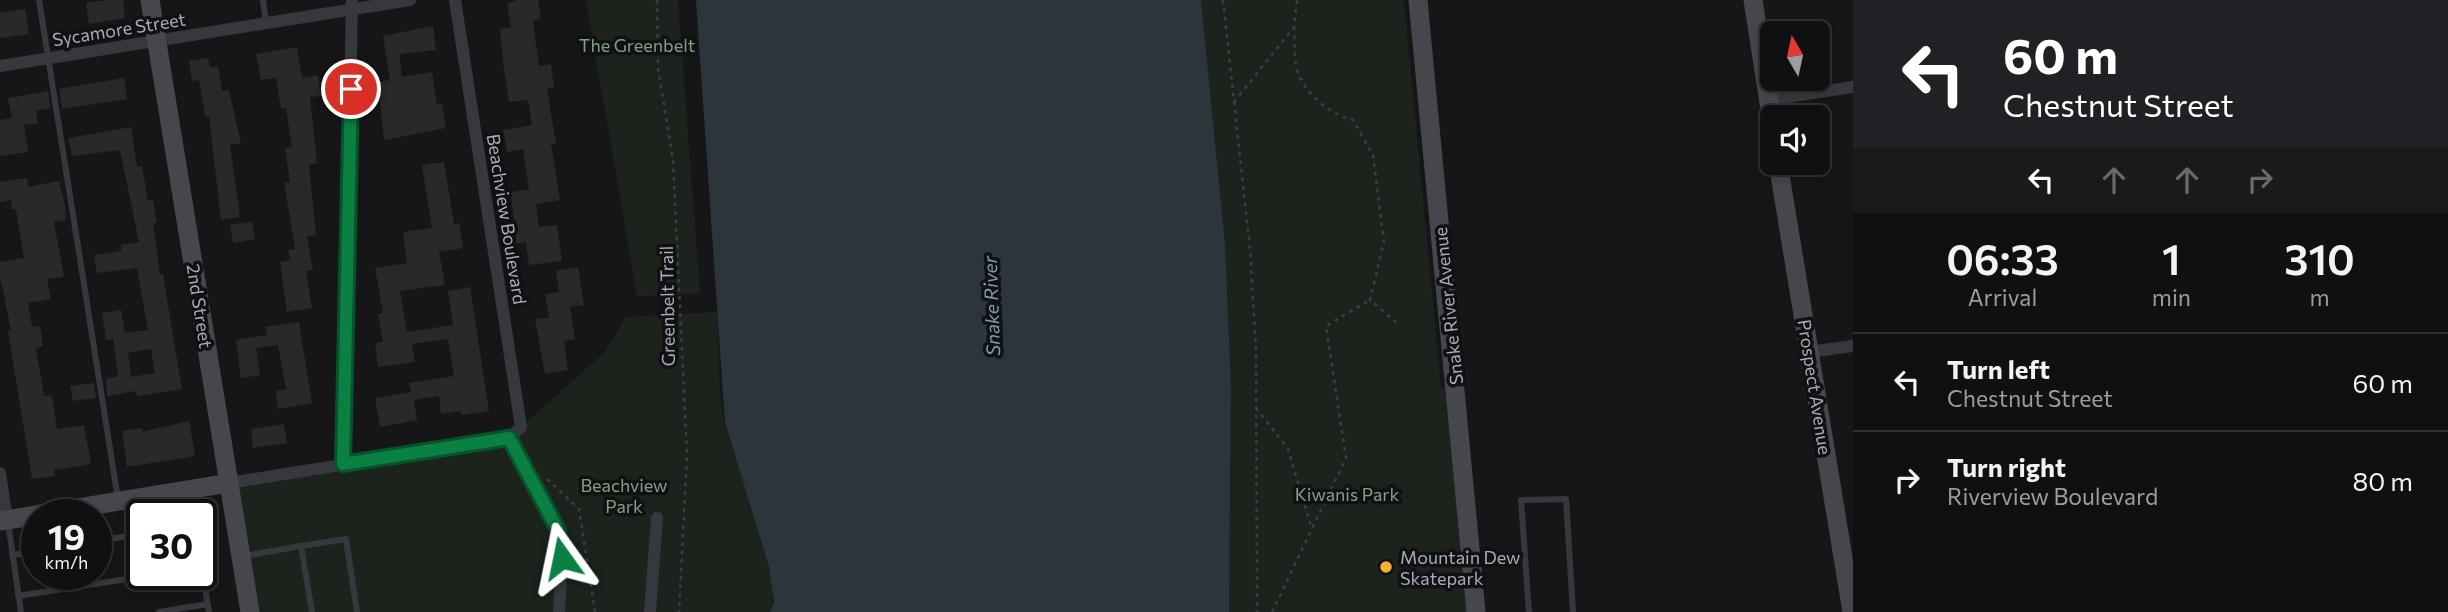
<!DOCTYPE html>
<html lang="en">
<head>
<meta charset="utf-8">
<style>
  body { margin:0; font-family:Commissioner,sans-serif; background:#19191b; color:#f1f3f6; height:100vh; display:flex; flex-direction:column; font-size:26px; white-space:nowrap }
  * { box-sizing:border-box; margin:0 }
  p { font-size:23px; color:#9c9d9f }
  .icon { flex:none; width:38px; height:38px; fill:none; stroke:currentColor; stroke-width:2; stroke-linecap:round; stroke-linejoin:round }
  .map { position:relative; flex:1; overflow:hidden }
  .side { display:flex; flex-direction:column; background:#101012; width:595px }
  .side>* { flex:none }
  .banner { background:#202124; color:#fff; overflow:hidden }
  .needle { width:46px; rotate:351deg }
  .fabs { position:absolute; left:1760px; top:21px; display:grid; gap:14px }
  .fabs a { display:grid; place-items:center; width:70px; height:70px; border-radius:10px; background:#101012; box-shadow:0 4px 10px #0003,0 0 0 2px #303032; font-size:35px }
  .speed { position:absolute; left:21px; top:499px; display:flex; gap:14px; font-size:35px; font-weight:700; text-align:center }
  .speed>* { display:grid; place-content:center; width:91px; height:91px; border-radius:50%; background:#101012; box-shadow:0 4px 10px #0003,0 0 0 2px #303032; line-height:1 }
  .speed small { font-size:18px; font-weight:400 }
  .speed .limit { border:4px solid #111; border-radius:10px; background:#fff; color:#111 }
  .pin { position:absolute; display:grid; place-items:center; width:60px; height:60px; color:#fff; margin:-30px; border:4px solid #fff; border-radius:50%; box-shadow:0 2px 7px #0007 }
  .me { position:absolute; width:77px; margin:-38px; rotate:348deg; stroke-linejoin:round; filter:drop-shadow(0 0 5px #0008) }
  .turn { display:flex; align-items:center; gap:24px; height:147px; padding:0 35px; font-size:32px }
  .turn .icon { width:91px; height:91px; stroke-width:2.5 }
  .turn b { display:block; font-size:49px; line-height:60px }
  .lanes { display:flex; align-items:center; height:66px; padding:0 35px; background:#0003; justify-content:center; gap:35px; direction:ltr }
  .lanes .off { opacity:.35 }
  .eta { display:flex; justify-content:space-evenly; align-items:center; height:119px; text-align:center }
  .eta b { font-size:42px; font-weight:600; line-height:49px }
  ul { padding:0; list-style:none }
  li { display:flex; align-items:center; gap:21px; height:98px; padding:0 35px; border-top:2px solid #303032 }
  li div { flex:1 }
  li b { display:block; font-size:26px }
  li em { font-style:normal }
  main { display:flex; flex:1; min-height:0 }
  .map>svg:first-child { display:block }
  .green { fill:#1c231d }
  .water { fill:#2c353c }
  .building { fill:#29292c; fill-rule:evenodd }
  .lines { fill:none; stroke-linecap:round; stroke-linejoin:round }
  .path { stroke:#3d3f44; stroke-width:2.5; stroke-dasharray:3.5 5; stroke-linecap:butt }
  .lane { stroke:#37383d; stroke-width:6 }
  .street { stroke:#37383d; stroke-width:12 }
  .secondary { stroke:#45474d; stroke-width:19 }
  .route-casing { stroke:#07532c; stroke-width:18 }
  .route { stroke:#0b8043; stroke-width:12 }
  .poi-dot { fill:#f2b134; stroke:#111113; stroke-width:2.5 }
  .labels { text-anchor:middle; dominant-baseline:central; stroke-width:7; stroke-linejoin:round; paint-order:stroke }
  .street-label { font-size:18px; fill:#a8adb8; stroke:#111113 }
  .park-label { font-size:18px; fill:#7fa381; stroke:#111113 }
  .poi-label { font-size:18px; fill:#a8adb8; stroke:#111113; text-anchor:start }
  .water-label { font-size:19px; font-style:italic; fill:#7f9bb3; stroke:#111113 }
</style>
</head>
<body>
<main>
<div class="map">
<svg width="1853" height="612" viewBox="0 0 1853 612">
  <rect width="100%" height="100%" fill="#161618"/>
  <g class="green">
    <polygon points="586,0 678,0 700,294 637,296"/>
    <polygon points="1201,0 1404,0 1441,388 1456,388 1476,612 1229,612 1231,384 1225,243"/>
    <path d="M 717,312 C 720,346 717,392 725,425 C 736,469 784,571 770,612 L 250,612 L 229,483 L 509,438 L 605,352 L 626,317 Z"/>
  </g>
  <polygon class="water" points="696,0 1201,0 1225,243 1231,384 1229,612 770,612 774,602 769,566 725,423"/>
  <g class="building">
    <polygon points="107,0 123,0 125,18 89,24 86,3"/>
    <polygon points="516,0 538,0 541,19 533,20 539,66 551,64 554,88 547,89 556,144 551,144 560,200 536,204 539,227 557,225 562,261 529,265 526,242 516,244 511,192 529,189 523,149 507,152 503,130 532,125 528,100 509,102 504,71 500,29 511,27 507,4"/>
    <polygon points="25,9 29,34 0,38 0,13"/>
    <polygon points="433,26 436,50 399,54 402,77 432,72 437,105 442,104 446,128 384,140 378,82 390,80 383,36"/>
    <polygon points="297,47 302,78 318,75 321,96 310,97 317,163 309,165 316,235 307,236 313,270 306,271 312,308 287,312 280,262 290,260 288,250 295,249 284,183 290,182 285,148 292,147 286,108 281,109 276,78 261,80 256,54"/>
    <polygon points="208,58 210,68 218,66 222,91 229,90 241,143 230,145 240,217 221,220 209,116 205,116 199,80 192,81 189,61"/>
    <polygon points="124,78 127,99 62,109 59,89"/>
    <polygon points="48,91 50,108 36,111 38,123 24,125 28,152 0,156 0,120 12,118 8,98"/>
    <path d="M 131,127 L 137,167 L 142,166 L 148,201 L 153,200 L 157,223 L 153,223 L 160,274 L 163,274 L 182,389 L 137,396 L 136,391 L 107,396 L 106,379 L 118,376 L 113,339 L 106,340 L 102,313 L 121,310 L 125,333 L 148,330 L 137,268 L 97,273 L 94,255 L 121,251 L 121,245 L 139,242 L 120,150 L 72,156 L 68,138 ZM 151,349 L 155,373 L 131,377 L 128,353 Z"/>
    <polygon points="444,162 454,224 459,223 463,248 439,252 445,285 400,291 407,332 453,325 448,291 470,287 489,411 462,415 461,411 441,414 439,396 414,400 417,420 380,427 375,398 411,392 409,383 454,376 448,339 412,344 415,362 378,367 375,343 383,342 378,314 383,313 375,268 407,263 403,232 432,228 422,165"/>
    <polygon points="27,178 28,187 59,181 65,205 66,220 54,222 64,277 47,279 51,299 28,303 32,327 40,326 43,346 36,348 44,396 52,395 57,429 84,425 91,464 54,470 55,476 32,479 8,331 11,330 0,276 0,262 24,258 16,209 12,209 11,200 0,202 0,182"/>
    <polygon points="252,222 255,239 233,243 230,225"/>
    <polygon points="578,267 584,305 570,307 575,339 564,341 568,370 545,374 535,319 549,318 545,294 559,292 556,271"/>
    <polygon points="299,322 312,403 278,409 276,391 286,389 278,345 256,348 260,375 241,378 236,340 267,335 265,327"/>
    <polygon points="94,383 96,398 73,401 70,386"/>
    <polygon points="189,421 195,456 127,467 122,431 142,428 142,432"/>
    <polygon points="284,424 287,443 253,448 251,429"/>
  </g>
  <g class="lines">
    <g class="path">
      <polyline points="657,0 658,68 673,160 687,455 679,612"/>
      <polyline points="1223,0 1250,249 1256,350 1257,612"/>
      <path d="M 1294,27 C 1295,41 1293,63 1299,76 C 1309,97 1332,115 1353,120 L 1373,155 L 1384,242 L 1370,300 L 1396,322"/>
      <polyline points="1234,102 1294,27 1297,0"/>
      <polyline points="1256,408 1288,449 1312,530"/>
      <polyline points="547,479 579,509 595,612"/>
      <polyline points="1272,612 1346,458 1326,326 1370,300"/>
    </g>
    <g class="lane">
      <polyline points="39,0 118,499"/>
      <polyline points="263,0 266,23"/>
      <polyline points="8,522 21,612"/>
      <polyline points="96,541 142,534"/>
      <polyline points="12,555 37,551"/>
      <polyline points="245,556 301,546"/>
      <polyline points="201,564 209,612"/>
      <polyline points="18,596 159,574"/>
      <polyline points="159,612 208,604"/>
      <polyline points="312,612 301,546 346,539 357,612"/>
      <polyline points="1529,612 1521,500 1566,499 1573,612"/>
    </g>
    <g class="street">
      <polyline points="455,0 521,427 509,438"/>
      <polyline points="0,66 410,0"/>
      <polyline points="1768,100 1853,87"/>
      <polyline points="1809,352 1853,346"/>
      <polyline points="343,464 352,0"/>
      <polyline points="0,473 7,520"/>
      <polyline points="229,483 509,438 558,530 562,558 559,612"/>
      <polyline points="650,612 657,518"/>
    </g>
    <g class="secondary">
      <polyline points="150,0 250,612"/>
      <polyline points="1418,0 1476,612"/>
      <polyline points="1753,0 1773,128"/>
      <polyline points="1778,163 1852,612"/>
      <polyline points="40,514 229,483"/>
      <polyline points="0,521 37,515"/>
    </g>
  </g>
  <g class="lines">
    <defs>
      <polyline id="route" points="351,89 343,464 509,438 558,530 562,558"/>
    </defs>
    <use href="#route" class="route-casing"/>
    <use href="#route" class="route"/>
  </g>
  <circle class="poi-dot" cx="1386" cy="567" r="7"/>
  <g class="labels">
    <g class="street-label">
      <text transform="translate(119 29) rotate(-9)">Sycamore Street</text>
      <text transform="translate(507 219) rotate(81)">Beachview Boulevard</text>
      <text transform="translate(200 306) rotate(81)">2nd Street</text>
      <text transform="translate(667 306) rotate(-91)">Greenbelt Trail</text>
      <text transform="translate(1448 306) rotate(-96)">Snake River Avenue</text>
      <text transform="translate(1815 387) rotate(81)">Prospect Avenue</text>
    </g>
    <g class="park-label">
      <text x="637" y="45">The Greenbelt</text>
      <text x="624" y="485">Beachview<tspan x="624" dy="21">Park</tspan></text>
      <text x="1347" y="494">Kiwanis Park</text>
    </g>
    <g class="poi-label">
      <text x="1400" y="557">Mountain Dew<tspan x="1400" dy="21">Skatepark</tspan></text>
    </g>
    <g class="water-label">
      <text transform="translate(991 306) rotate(-92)">Snake River</text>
    </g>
  </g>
</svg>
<div class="fabs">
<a><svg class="needle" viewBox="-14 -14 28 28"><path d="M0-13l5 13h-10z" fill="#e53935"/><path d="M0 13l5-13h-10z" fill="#9c9d9f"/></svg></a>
<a><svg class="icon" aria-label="sound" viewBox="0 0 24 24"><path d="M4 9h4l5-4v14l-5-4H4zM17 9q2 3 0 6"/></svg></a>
</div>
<div class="speed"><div>19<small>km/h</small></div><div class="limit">30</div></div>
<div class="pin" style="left:351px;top:89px;background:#d93025"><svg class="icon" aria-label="arrive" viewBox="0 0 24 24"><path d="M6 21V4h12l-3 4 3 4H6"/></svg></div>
<svg class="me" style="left:562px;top:558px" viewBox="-20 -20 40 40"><path d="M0-17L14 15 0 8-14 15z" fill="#0b8043" stroke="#fff" stroke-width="4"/></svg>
</div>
<section class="side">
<div class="banner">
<div class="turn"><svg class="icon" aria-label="left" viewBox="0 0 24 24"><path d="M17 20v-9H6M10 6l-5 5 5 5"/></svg><div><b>60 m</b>Chestnut Street</div></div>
<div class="lanes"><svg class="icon" aria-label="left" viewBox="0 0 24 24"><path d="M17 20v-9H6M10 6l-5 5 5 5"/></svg><svg class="icon off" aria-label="ahead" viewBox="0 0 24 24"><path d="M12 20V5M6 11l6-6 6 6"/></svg><svg class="icon off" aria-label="ahead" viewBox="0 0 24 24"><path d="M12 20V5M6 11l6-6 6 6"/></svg><svg class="icon off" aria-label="right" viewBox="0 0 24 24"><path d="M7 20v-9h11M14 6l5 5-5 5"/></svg></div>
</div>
<div class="eta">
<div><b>06:33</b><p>Arrival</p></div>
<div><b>1</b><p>min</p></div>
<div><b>310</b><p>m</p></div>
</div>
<ul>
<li><svg class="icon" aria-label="left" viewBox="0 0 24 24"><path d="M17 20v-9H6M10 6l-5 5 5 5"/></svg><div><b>Turn left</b><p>Chestnut Street</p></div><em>60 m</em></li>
<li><svg class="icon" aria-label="right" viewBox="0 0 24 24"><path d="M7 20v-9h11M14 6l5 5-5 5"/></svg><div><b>Turn right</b><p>Riverview Boulevard</p></div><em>80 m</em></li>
</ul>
</section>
</main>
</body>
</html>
